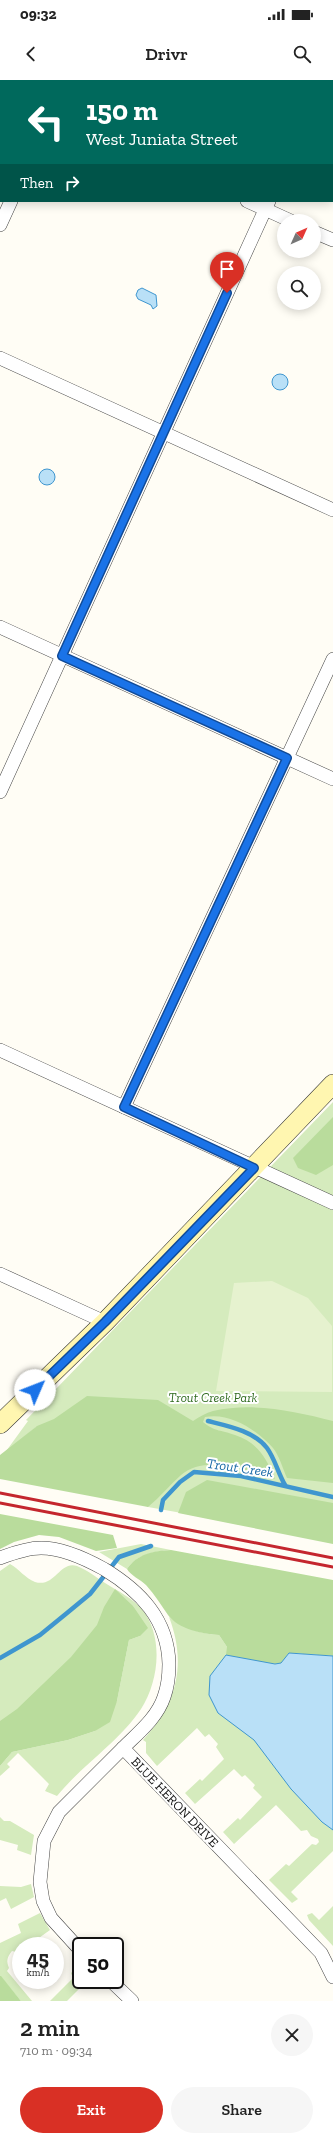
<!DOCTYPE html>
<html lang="en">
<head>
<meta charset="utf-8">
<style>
  body { margin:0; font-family:"Zilla Slab",serif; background:#f6f6f6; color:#222; height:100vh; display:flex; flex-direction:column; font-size:15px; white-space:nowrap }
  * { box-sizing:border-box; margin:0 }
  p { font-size:13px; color:#767676 }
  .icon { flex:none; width:22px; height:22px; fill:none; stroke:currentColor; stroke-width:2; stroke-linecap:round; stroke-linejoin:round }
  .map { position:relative; height:1921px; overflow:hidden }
  .side { display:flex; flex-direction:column; background:#fff; flex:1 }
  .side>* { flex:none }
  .top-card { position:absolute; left:0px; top:0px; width:333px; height:122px; box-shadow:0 2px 10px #0003; background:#00695c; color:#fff; overflow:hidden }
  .needle { width:26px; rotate:45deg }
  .tools { position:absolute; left:277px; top:134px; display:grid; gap:8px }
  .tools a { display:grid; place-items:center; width:44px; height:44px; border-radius:50%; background:#fff; box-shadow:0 2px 10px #0003; font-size:20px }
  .speed { position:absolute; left:12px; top:1857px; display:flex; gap:8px; font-size:20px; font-weight:700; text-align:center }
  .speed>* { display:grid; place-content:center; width:52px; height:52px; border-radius:50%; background:#fff; box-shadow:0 2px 10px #0003; line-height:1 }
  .speed small { font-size:10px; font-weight:400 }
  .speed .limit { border:2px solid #111; border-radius:6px; background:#fff; color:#111 }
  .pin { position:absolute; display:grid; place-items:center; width:34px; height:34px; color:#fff; margin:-41px -17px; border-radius:50% 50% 50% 0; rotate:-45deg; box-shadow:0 0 4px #0007 }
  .pin .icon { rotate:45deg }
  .me { position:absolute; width:44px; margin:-22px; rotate:46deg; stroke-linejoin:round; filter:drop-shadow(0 0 3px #0008) }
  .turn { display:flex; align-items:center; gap:14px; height:84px; padding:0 20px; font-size:18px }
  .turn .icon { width:52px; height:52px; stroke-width:2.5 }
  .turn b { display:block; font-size:28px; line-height:34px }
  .then { display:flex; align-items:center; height:38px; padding:0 20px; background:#0003; gap:8px; font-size:15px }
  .round { display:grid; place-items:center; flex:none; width:42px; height:42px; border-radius:21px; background:#f6f6f6 }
  .headline { display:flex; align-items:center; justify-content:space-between; height:68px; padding:0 20px }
  h1 { font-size:24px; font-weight:600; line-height:30px }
  .action { display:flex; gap:8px; margin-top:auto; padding:8px 20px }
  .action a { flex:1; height:46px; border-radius:24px; background:#d93025; color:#fff; font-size:16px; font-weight:600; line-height:46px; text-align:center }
  .action a+a { background:#f6f6f6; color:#222 }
  .status { display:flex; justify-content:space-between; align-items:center; height:28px; padding:0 20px; background:#fff; direction:ltr }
  .status svg { height:11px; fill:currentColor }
  header { display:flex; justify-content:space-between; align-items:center; height:52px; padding:0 20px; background:#fff; font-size:18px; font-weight:600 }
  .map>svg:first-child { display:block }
  .green { fill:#d5ebbd }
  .forest { fill:#b9dc9c }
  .pitch { fill:#e6f2cf }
  .water { fill:#b9e0f7; stroke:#3f96cf }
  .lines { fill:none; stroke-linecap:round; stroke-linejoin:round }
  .stream { stroke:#3f96cf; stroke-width:4.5 }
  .street-casing { stroke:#444; stroke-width:14 }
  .secondary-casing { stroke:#333; stroke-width:20 }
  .street { stroke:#fff; stroke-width:13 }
  .secondary { stroke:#fff6b0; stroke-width:19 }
  .rail { stroke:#c4262e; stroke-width:3 }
  .route-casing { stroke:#114b97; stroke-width:10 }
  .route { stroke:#1a73e8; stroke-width:7 }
  .labels { text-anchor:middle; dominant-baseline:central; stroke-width:4; stroke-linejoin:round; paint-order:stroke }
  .park-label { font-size:13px; font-style:italic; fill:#2f6b1f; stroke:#fff }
  .street-label { font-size:13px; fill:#111; stroke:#fff }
  .water-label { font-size:14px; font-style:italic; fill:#1768a6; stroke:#fff }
</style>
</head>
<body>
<div class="status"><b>09:32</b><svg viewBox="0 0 49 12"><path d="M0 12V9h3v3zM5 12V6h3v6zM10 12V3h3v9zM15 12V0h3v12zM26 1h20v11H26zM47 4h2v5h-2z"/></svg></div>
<header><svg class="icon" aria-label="back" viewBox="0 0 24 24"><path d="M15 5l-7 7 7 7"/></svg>Drivr<svg class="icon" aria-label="search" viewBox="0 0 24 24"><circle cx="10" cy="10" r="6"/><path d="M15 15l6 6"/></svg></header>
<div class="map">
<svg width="333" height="1921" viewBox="0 0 333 1921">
  <rect width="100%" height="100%" fill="#fffdf5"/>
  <g class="green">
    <polygon points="333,1022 333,1460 148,1427 36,1347 4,1374 28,1341 26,1340"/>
    <path d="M 141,1464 L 171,1470 C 155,1471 136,1475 127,1489 L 99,1472 Z"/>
    <path d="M 10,1484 C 19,1489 25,1498 35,1502 C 55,1508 60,1480 77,1486 C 87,1490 96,1497 105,1503 C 118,1511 132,1518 142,1529 C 164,1557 159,1601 141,1629 C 120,1661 81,1686 57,1716 L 45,1711 L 49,1704 L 18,1673 L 7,1684 L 10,1687 L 0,1696 L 0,1686 L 12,1672 L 68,1660 L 95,1651 L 117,1621 L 129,1560 L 140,1556 L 133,1526 L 0,1649 L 0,1491 Z"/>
    <path d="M 169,1537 C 184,1548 200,1554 219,1555 L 227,1567 L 227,1575 L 333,1576 L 333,1771 L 291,1812 L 298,1819 L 292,1823 L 269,1800 L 286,1784 L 289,1786 L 312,1764 L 316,1765 L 319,1762 L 318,1759 L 311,1756 L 307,1750 L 301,1751 L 276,1725 L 234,1764 L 223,1752 L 238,1738 L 240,1740 L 262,1717 L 253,1708 L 255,1705 L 245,1695 L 242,1697 L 234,1689 L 195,1724 L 185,1713 L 200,1699 L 202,1701 L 224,1679 L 216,1667 L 218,1664 L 209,1654 L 205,1657 L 197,1648 L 157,1686 L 146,1673 L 146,1662 L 143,1660 C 177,1623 187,1584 169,1537 Z"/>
    <polygon points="0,1737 4,1741 10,1741 34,1755 31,1775 17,1770 18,1765 0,1760"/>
    <polygon points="31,1804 34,1817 11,1829 6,1818 0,1821 0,1806 21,1807"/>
    <polygon points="333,1826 333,1866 309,1840 307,1835 312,1833 319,1840"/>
    <path d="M 40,1833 L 50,1850 L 36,1860 L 34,1858 L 21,1866 L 16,1872 L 12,1871 C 7,1877 6,1881 9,1888 L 7,1891 L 32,1921 L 21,1921 L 0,1896 L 0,1863 L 21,1853 L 18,1844 Z"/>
    <polygon points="80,1884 81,1900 88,1900 67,1921 50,1921 73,1898 71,1893"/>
  </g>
  <g class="forest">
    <polygon points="333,1037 333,1085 316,1095 298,1088 293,1078"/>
    <path d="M 87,1316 L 158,1320 L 193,1341 C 199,1337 206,1333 213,1331 C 252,1322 295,1331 333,1341 L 333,1403 L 287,1398 C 283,1389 279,1375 273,1368 C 257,1350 230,1332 205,1337 L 203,1342 C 215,1352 222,1350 235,1355 C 258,1363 266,1377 275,1399 C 248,1390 205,1374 181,1395 C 170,1405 160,1417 148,1427 L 0,1399 L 0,1375 L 37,1346 L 54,1339 Z"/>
    <polygon points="207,1400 333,1423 333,1464 178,1433 186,1412"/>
    <polygon points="0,1434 113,1455 117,1468 96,1471 59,1457 39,1455 14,1462 0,1469"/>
    <path d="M 171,1470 L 333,1500 L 333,1576 L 289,1573 L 281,1583 L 275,1584 L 226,1575 L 227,1567 L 219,1555 C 203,1554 178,1549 168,1535 C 161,1525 155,1515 146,1505 C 140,1499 131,1496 127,1489 C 137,1474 153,1471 171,1470 Z"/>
    <polygon points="115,1509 133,1526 148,1548 140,1556 129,1560 117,1621 110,1642 95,1651 68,1660 12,1672 0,1686 0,1641 17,1629 71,1577 97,1545 104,1527"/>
    <polygon points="0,1896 1,1896 21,1921 0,1921"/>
  </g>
  <polygon class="pitch" points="272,1201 308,1218 332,1246 332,1312 216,1311 234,1203"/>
  <g class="water">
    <polygon points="142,208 156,215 157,226 153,229 151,225 138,219 136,215 138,210"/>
    <circle cx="280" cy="302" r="8"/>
    <circle cx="47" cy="397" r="8"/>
    <polygon points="289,1573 333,1576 333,1750 322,1742 291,1709 254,1660 218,1633 209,1615 210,1596 226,1575 275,1584 281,1583"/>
  </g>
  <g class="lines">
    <g class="stream">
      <path d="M 208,1341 C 228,1346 254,1351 267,1368 C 275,1379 278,1393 285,1405"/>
      <polyline points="161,1430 163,1420 180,1402 194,1392 241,1396 333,1417"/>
      <polyline points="0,1578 40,1555 67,1533 90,1514 119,1477 151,1466"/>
    </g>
    <defs>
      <g id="street">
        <polyline points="66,1 67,0"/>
        <polyline points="324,1 324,0"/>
        <polyline points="0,7 1,7"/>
        <polyline points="247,121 291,141"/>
        <polyline points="0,145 11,121"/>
        <polyline points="314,152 333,160"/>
        <polyline points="0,278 333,430"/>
        <polyline points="0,547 333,699"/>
        <polyline points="0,712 269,121"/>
        <polyline points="0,970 333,1123"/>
        <polyline points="124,1027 333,579"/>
        <polyline points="0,1194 105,1242"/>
        <path d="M 0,1478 C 13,1473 27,1468 41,1468 C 62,1468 86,1479 104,1489 C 140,1511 168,1539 169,1584 C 169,1595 168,1606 164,1617 C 157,1638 138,1653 123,1668 L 321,1873 L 333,1897"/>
        <polyline points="81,1871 51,1838 43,1821 40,1802 44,1761 59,1732 123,1668"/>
        <polyline points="110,1900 132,1921"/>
      </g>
      <polyline id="secondary" points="0,1344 105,1242 333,1004"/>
    </defs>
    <use href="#street" class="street-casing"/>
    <use href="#secondary" class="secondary-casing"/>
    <use href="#street" class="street"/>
    <use href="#secondary" class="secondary"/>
    <g class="rail">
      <polyline points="0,1413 333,1478"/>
      <polyline points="0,1423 333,1487"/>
    </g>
  </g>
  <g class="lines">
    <defs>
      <polyline id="route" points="35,1310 105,1242 254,1088 124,1027 287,678 62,576 227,213"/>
    </defs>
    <use href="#route" class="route-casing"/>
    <use href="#route" class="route"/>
  </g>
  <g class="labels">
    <g class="park-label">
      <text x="213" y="1317">Trout Creek Park</text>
    </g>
    <g class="street-label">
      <text transform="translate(175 1722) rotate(46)">BLUE HERON DRIVE</text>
    </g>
    <g class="water-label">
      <text transform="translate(240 1388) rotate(8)">Trout Creek</text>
    </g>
  </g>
</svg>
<div class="tools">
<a><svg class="needle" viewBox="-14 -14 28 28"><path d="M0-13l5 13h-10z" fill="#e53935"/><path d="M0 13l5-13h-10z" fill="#767676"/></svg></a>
<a><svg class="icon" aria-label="search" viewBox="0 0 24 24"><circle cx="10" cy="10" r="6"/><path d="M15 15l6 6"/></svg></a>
</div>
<div class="speed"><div>45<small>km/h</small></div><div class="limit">50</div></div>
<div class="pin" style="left:227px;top:213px;background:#d93025"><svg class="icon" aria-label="arrive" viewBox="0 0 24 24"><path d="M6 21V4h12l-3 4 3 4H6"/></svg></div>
<svg class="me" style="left:35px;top:1310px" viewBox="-20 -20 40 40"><circle r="19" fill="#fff"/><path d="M0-13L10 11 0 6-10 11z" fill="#1a73e8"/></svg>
<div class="top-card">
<div class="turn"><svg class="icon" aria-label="left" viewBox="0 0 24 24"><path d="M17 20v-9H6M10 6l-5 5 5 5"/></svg><div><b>150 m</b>West Juniata Street</div></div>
<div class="then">Then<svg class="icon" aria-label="right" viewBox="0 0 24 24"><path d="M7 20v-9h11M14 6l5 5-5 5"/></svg></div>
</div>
</div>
<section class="side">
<div class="headline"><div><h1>2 min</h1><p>710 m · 09:34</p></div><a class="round"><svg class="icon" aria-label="close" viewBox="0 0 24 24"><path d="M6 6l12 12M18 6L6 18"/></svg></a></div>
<div class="action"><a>Exit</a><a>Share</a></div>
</section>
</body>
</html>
